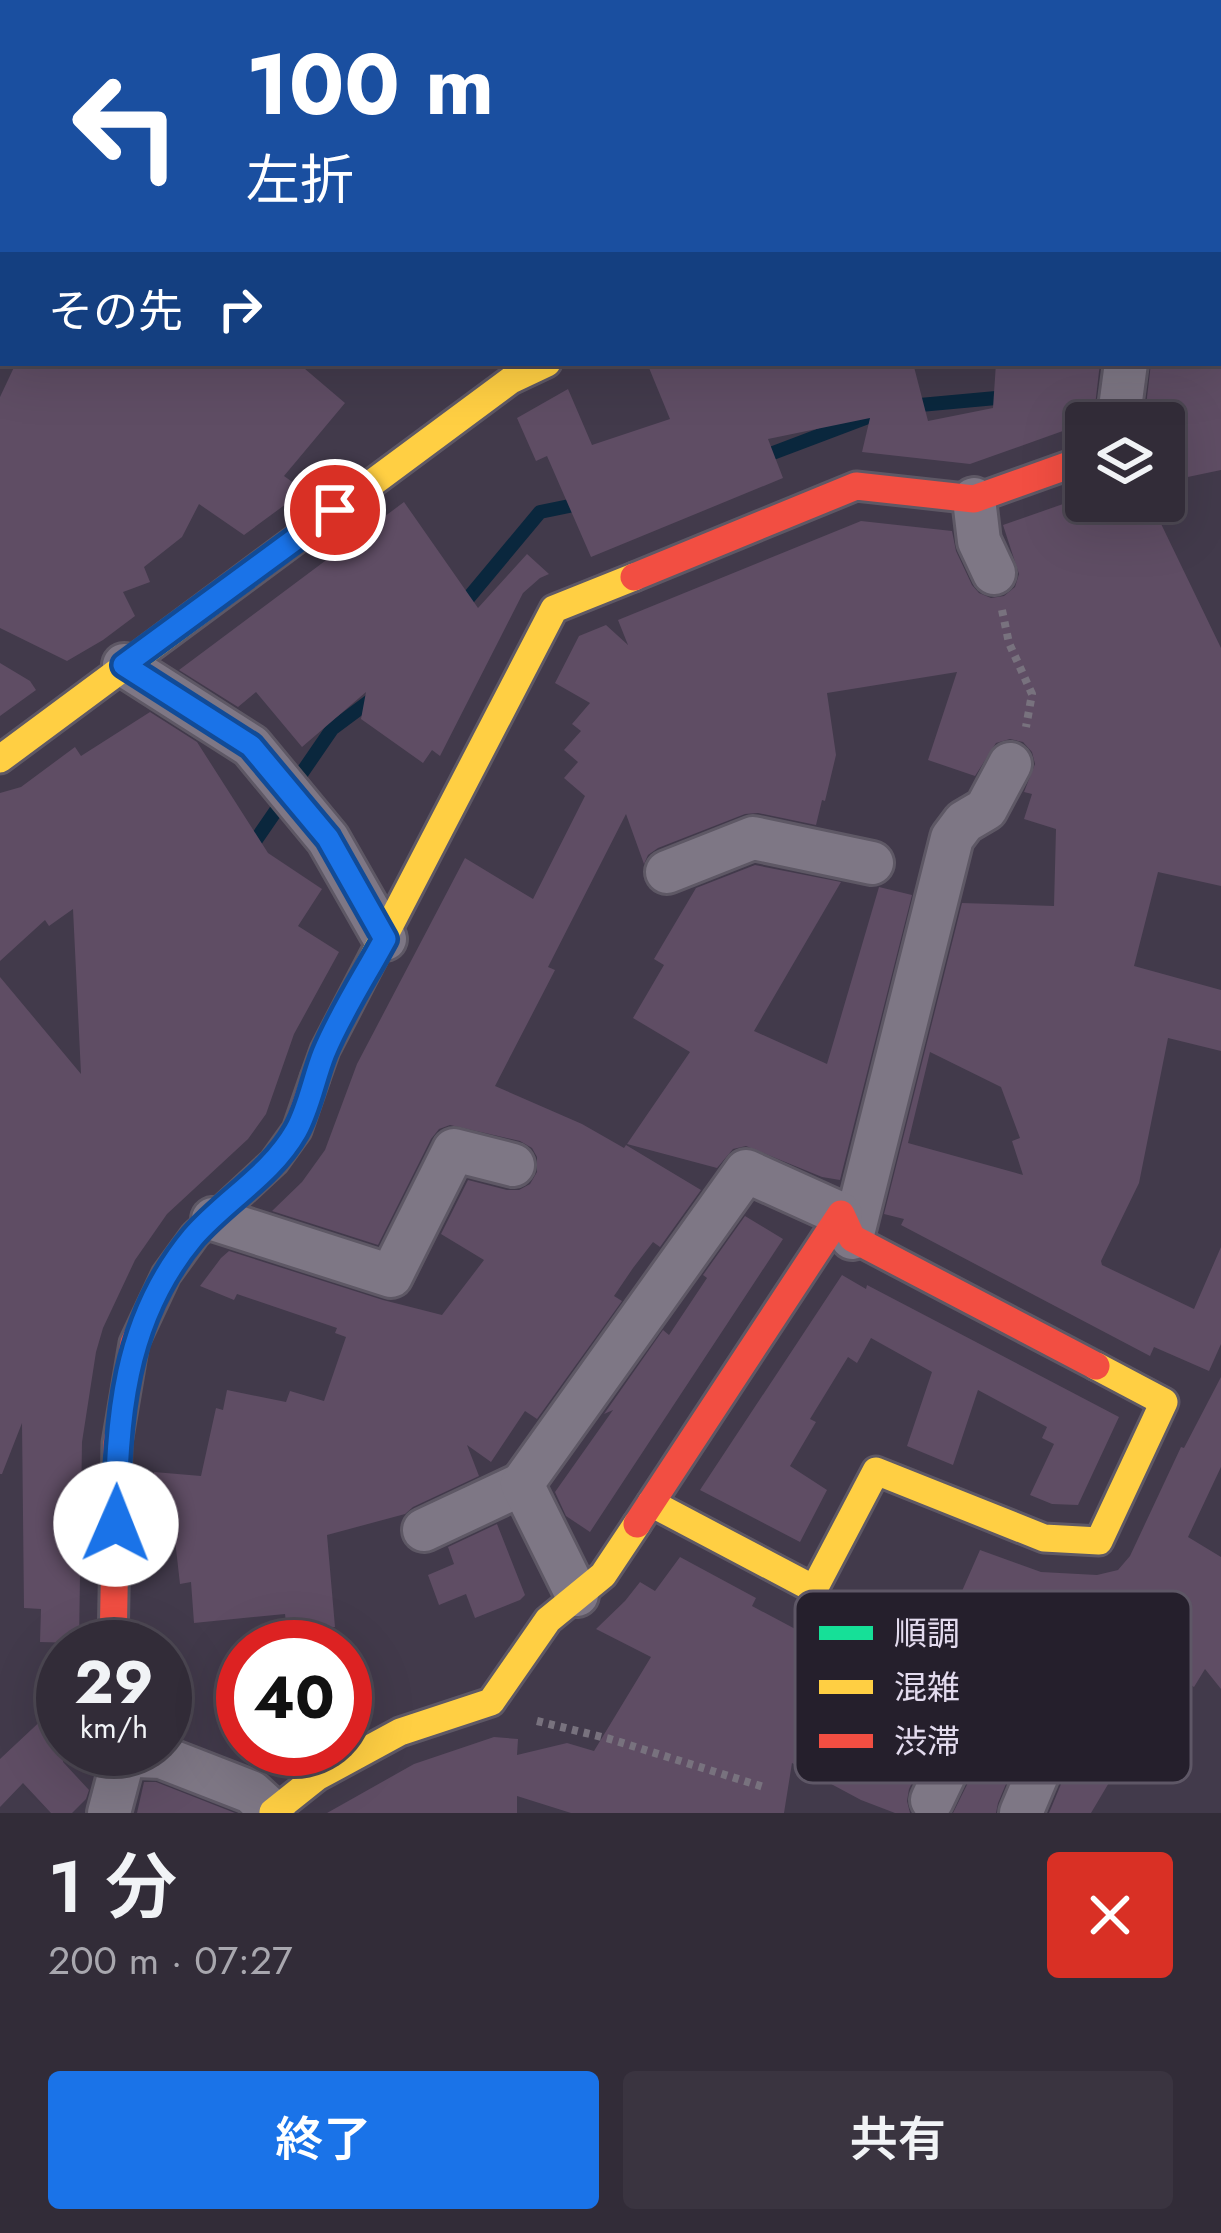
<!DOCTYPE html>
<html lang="ja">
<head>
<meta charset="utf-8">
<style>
  body { margin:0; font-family:Jost,"Noto Sans JP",sans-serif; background:#3a3440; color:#f1f3f6; height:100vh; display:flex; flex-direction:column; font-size:45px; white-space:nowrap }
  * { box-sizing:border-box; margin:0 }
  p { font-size:39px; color:#a8a7ae }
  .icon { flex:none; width:66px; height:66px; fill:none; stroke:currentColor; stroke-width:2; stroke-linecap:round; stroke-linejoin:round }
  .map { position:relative; height:1813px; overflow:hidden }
  .drawer { display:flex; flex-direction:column; background:#322c38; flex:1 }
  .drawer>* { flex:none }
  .top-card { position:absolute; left:0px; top:0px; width:1221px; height:366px; box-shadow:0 12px 48px #0002,0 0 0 3px #4d4853; background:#1a4fa0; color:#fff; overflow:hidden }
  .controls { position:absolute; left:1065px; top:402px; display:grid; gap:24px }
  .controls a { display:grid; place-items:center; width:120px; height:120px; border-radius:12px; background:#322c38; box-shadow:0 12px 48px #0002,0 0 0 3px #4d4853; font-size:60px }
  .speed { position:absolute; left:36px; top:1620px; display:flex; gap:24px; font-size:60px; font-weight:700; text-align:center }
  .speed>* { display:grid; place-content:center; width:156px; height:156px; border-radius:50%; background:#322c38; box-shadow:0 12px 48px #0002,0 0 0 3px #4d4853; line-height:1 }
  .speed small { font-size:30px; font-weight:400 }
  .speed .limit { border:18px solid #d22; background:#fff; color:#111 }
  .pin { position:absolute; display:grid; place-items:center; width:102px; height:102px; color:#fff; margin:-51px; border:6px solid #fff; border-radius:50%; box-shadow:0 3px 12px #0007 }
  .me { position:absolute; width:132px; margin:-66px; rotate:1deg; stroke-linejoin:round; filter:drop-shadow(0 0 9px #0008) }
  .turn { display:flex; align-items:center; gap:42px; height:252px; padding:0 48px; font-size:54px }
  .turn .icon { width:156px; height:156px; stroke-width:2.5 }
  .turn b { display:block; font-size:84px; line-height:102px }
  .then { display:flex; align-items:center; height:114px; padding:0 48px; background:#0003; gap:24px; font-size:45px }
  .round { display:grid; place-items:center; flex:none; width:126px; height:126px; border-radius:12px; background:#3a3440 }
  .overview { display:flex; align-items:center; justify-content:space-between; height:204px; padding:0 48px }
  h1 { font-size:72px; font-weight:600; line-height:90px }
  .action { display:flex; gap:24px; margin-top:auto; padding:24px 48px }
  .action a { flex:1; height:138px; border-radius:12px; background:#1a73e8; color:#fff; font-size:48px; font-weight:600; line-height:138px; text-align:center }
  .action a+a { background:#3a3440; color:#f1f3f6 }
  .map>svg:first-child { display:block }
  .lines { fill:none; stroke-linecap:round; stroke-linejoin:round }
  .stream { stroke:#0a273d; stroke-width:14 }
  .building { fill:#5f4d64; fill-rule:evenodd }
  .street-casing { stroke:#5e5865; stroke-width:48 }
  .fast-casing { stroke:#5e5865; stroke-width:33 }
  .slow-casing { stroke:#5e5865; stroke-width:33 }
  .jam-casing { stroke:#5e5865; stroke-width:33 }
  .path { stroke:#78727e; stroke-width:8; stroke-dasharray:6 6; stroke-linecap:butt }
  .street { stroke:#7e7785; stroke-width:42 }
  .fast { stroke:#16e098; stroke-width:27 }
  .slow { stroke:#ffcf43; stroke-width:27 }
  .jam { stroke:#f24e42; stroke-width:27 }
  .route-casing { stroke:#114b97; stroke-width:30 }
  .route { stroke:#1a73e8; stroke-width:21 }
  .key { fill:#251f2c; stroke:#5e5766; stroke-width:3 }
  .key-label { font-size:33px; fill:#e3dbee }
</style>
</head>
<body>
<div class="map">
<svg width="1221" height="1813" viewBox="0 0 1221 1813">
  <rect width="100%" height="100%" fill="#423a4b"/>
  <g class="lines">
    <g class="stream">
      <polyline points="909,406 1007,397"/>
      <polyline points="757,459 876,414"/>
      <polyline points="460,608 540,512 584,503"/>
      <polyline points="249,850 332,729 375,697"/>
    </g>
  </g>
  <g class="building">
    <polygon points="16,363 298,363 345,403 284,476 298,486 286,504 244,535 199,504 182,537 144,567 150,582 123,592 135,616 103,640 67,661 0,628 0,397"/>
    <polygon points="647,363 913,363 928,421 993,408 996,363 1100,363 1093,423 1074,427 970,464 862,452 870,418 768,439 783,478 591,557 547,456 536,461 517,418 568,389 592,445 670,419"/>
    <polygon points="1151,363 1221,363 1221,470 1164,482 1164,423 1144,423"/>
    <path d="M 1086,496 L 1086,501 L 1150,501 L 1221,648 L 1221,886 L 1158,872 L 1134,966 L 1221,990 L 1221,1051 L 1168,1038 L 1139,1183 L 1101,1261 L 1102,1265 L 1194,1309 L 1221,1247 L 1221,1344 L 1209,1371 L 1154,1347 L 1150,1356 L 901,1225 L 904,1219 L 884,1214 L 962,903 L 1054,906 L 1056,829 L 1024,819 L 1032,794 L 1024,792 L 1035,764 L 1032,752 L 1023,742 L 1010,739 L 996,743 L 975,776 L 928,760 L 957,672 L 827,693 L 836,755 L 825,801 L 822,800 L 816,825 L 758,813 L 745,814 L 658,848 L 648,855 L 644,864 L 626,814 L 548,967 L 555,970 L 495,1086 L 582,1124 L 624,1148 L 626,1145 L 701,1190 L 660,1247 L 653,1242 L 633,1268 L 614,1296 L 622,1301 L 537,1419 L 525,1411 L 491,1462 L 467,1445 L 479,1476 L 413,1507 L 405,1514 L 327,1535 L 335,1627 L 287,1631 L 285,1614 L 194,1623 L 191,1582 L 180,1584 L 173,1522 L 150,1520 L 154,1472 L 201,1476 L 216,1408 L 223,1410 L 227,1390 L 286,1402 L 290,1391 L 324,1401 L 346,1337 L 335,1333 L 337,1328 L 237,1294 L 234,1300 L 200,1286 L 221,1258 L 229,1251 L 383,1300 L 442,1315 L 484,1260 L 441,1234 L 468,1180 L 507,1190 L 519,1190 L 530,1184 L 537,1172 L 537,1157 L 532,1148 L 520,1141 L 450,1125 L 439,1129 L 431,1139 L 378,1245 L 272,1211 L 302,1182 L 325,1150 L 357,1064 L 465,858 L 533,899 L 585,796 L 564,778 L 578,762 L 564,750 L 581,731 L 572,724 L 590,703 L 555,683 L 579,636 L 606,625 L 628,645 L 618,620 L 861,521 L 952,531 L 956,551 L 972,585 L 979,593 L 991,598 L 1004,596 L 1015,587 L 1019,574 L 1003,525 ZM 930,1052 L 1001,1087 L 1020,1138 L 1012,1141 L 1023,1175 L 908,1143 Z"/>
    <polygon points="404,502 478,608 527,554 549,574 540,578 523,593 440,756 432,750 423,763 361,719 366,692 302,747 256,692 238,707 179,670"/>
    <polygon points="0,663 30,681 36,690 0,716"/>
    <polygon points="150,712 197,742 268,853 322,889 298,926 339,952 294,1034 266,1114 248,1139 167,1214 135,1260 103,1328 96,1352 82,1442 79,1643 40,1642 41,1609 24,1608 22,1423 2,1474 0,1474 0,977 81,1074 73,909 49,926 45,920 0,961 0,793 21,787 75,747 81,756"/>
    <polygon points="755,865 841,882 754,1031 827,1064 879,887 912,895 840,1180 822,1177 746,1146 733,1149 717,1168 627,1144 690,1052 633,1018 664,965 654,959 696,888"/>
    <polygon points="745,1216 783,1239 590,1532 566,1516 555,1492 613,1410 604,1414 663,1330 669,1335 707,1278 703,1275"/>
    <polygon points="842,1275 866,1289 867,1285 1119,1417 1078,1505 1052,1504 1030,1495 1054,1444 1042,1438 1047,1427 978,1390 953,1465 907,1446 932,1372 871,1338 857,1363 848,1357 810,1419 816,1422 790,1466 827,1490 800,1542 700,1490"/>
    <polygon points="1221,1377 1221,1467 1188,1537 1221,1557 1221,1689 1205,1669 1194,1687 1180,1678 1149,1730 1142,1727 1091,1813 1049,1813 1098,1695 1100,1683 1096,1671 1086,1662 1020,1632 1005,1630 990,1638 969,1663 909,1789 907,1801 910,1813 895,1813 861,1800 792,1763 784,1813 571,1813 517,1796 517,1813 327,1813 414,1764 494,1737 518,1739 517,1755 567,1743 594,1751 651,1657 596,1629 625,1601 640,1582 655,1591 680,1557 756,1598 752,1606 844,1655 856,1631 930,1664 980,1550 1041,1572 1097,1575 1118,1570 1130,1556 1181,1447 1184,1448"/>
    <polygon points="497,1524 525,1595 520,1600 475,1618 466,1594 439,1605 428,1575 454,1564 448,1547"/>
    <polygon points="1016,1686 1042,1698 998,1803 996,1813 953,1813"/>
    <polygon points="63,1700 63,1762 89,1790 86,1799 72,1813 51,1813 23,1783 0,1807 0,1759"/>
    <polygon points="144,1782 156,1782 235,1813 137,1813"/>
  </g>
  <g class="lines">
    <defs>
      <g id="street">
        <polyline points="0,39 3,44"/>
        <polyline points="0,325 3,318"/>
        <polyline points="1118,423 1126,363"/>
        <polyline points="974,499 979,541 994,573"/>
        <polyline points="124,665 251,746 328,839 385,939"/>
        <polyline points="667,872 753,838 872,863"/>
        <polyline points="213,1219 391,1276 454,1150 513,1165"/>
        <polyline points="852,1238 952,838 964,822 986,809 1010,764"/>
        <polyline points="424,1530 522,1484"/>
        <polyline points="577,1595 522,1484 746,1171 841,1214"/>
        <polyline points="123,1760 137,1756 161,1757 251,1792 274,1813"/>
        <polyline points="932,1800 992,1674 1009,1655 1075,1685 1021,1813"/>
        <polyline points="109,1813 123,1760 120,1749"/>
      </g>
      <g id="fast">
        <polyline points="311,3 315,0"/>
        <polyline points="1218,198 1221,198"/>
      </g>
      <g id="slow">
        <polyline points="0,759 511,380 547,363"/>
        <polyline points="315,1078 325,1050 554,609 634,577"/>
        <polyline points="651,1503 814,1589 876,1471 1044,1538 1099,1541 1164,1402 1096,1366"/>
        <polyline points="273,1812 317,1777 400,1732 491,1702 548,1620 603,1575 637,1524"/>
      </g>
      <g id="jam">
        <polyline points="634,577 856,486 974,499 1086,459"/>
        <polyline points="637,1524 841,1214 852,1238 1096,1366"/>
        <polyline points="113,1647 117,1443 134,1343 166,1275 195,1235 274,1162 297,1130 315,1078"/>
      </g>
    </defs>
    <use href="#street" class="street-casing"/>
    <use href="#fast" class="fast-casing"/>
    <use href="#slow" class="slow-casing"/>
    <use href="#jam" class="jam-casing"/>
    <g class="path">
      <polyline points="1002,610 1009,643 1032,694 1026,727"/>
      <polyline points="859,1611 954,1656"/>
      <polyline points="537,1721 610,1739 767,1788"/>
    </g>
    <use href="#street" class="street"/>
    <use href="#fast" class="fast"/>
    <use href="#slow" class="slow"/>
    <use href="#jam" class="jam"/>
  </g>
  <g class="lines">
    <defs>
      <path id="route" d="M 116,1524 C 117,1420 123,1321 193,1237 C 225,1200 271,1175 296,1131 C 309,1108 314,1078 324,1053 C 340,1014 365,976 385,939 L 328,838 L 251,746 L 124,665 L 335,510"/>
    </defs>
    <use href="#route" class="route-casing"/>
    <use href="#route" class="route"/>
  </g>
  <rect x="795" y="1591" width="396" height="192" rx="18" class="key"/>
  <rect x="819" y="1626" width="54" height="14" fill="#16e098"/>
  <rect x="819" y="1680" width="54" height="14" fill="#ffcf43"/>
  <rect x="819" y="1734" width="54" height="14" fill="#f24e42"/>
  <g class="key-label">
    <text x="894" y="1645">順調</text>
    <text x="894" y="1699">混雑</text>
    <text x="894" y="1753">渋滞</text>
  </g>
</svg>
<div class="controls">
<a><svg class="icon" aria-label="layers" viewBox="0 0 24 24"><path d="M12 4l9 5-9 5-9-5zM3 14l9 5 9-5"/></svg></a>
</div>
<div class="speed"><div>29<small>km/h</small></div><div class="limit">40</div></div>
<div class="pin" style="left:335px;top:510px;background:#d93025"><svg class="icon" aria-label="arrive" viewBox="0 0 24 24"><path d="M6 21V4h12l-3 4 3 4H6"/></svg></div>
<svg class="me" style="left:116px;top:1524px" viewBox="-20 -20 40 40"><circle r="19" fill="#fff"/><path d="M0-13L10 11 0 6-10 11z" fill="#1a73e8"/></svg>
<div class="top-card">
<div class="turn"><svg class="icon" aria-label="left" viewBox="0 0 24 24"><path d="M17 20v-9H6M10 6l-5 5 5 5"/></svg><div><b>100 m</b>左折</div></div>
<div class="then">その先<svg class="icon" aria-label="right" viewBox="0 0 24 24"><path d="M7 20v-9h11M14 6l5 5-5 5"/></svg></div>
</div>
</div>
<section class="drawer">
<div class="overview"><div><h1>1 分</h1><p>200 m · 07:27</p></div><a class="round" style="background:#d93025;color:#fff"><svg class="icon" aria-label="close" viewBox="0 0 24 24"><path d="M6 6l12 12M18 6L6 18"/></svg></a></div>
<div class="action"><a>終了</a><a>共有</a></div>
</section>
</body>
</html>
